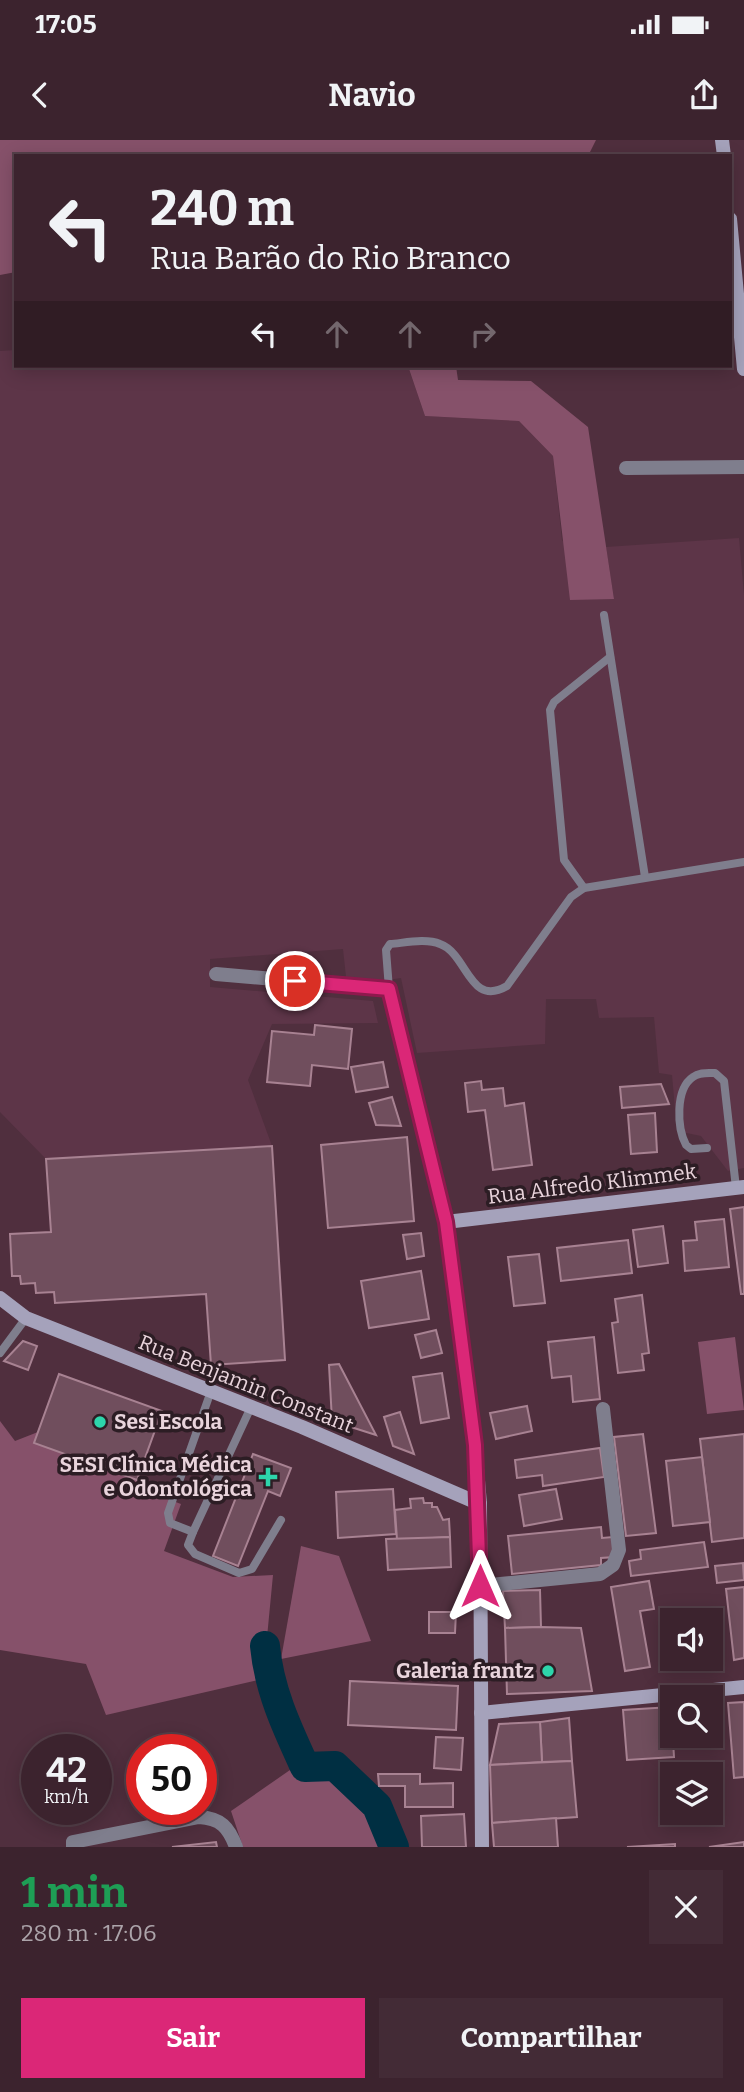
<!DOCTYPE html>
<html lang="pt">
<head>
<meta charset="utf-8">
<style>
  body { margin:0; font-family:Bitter,serif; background:#432b36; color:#f1f3f6; height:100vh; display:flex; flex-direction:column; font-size:26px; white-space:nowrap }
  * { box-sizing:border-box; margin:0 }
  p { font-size:23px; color:#aca4aa }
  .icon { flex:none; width:38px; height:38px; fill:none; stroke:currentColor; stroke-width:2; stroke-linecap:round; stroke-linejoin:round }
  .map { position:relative; height:1707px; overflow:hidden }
  .drawer { display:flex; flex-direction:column; background:#3c232e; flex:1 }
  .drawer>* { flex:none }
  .hud { position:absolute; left:14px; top:14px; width:718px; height:214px; border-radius:0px; box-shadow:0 4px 18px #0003,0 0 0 2px #55404a; background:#3c232e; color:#f1f3f6; overflow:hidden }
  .tools { position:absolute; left:660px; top:1468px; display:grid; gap:14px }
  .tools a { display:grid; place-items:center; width:63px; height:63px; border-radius:0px; background:#3c232e; box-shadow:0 4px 18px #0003,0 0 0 2px #55404a; font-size:35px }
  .speed { position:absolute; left:21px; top:1594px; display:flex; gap:14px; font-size:35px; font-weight:700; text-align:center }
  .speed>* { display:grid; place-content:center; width:91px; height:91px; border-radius:50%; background:#3c232e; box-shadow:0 4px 18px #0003,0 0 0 2px #55404a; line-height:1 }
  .speed small { font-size:18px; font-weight:400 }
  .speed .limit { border:10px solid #d22; background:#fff; color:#111 }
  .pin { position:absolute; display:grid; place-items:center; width:60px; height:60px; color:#fff; margin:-30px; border:4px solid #fff; border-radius:50%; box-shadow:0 2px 7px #0007 }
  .me { position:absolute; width:77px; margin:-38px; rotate:0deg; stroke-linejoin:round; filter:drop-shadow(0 0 5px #0008) }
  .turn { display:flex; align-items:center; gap:24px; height:147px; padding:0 21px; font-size:32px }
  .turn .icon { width:91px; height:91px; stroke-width:2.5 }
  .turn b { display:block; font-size:49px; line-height:60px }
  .lanes { display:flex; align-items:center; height:66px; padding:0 21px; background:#0003; justify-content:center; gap:35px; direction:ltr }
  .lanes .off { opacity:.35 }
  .round { display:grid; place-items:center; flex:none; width:74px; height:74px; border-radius:0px; background:#432b36 }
  .summary { display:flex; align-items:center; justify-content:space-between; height:119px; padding:0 21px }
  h1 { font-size:42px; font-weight:700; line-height:52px; color:#1e9e55 }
  .button { display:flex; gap:14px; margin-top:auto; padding:14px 21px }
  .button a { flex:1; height:80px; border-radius:0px; background:#db2777; color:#fff; font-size:28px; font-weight:700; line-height:80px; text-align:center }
  .button a+a { background:#432b36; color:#f1f3f6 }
  .status { display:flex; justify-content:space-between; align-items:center; height:49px; padding:0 35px; background:#3c232e; direction:ltr }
  .status svg { height:19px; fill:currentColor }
  header { display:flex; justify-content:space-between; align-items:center; height:91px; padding:0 21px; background:#3c232e; font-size:32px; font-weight:700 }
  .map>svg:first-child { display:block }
  .built { fill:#5d3548 }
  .green { fill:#86516a }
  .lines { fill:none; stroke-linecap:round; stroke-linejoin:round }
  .river { stroke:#002f42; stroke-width:30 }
  .building { fill:#704e5d; stroke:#a88292; stroke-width:2 }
  .lane { stroke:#7f7e8d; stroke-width:8 }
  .street { stroke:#7f7e8d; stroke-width:14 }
  .secondary { stroke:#a5a2bb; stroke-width:14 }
  .route-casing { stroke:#8e194d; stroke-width:18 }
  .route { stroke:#db2777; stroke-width:12 }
  .poi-dot { fill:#2dd5ab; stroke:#2c1d24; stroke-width:2.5 }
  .labels { text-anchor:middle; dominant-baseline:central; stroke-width:7; stroke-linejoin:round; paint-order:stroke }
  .street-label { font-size:21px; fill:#e9d4dc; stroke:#2c1d24 }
  .poi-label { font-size:21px; font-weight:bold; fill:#e9d4dc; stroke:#2c1d24; text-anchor:end }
</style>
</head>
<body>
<div class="status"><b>17:05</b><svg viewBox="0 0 49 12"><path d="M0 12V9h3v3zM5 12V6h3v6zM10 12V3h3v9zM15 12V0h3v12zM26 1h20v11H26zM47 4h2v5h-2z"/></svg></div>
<header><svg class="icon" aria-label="back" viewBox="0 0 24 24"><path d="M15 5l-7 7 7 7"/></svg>Navio<svg class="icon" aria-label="share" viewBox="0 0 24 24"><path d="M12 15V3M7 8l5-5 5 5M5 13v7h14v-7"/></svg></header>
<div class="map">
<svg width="744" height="1707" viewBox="0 0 744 1707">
  <rect width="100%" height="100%" fill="#502f3e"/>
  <polygon class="built" points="16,210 16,226 408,226 425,276 519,281 553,316 562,400 614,459 606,407 739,398 744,455 744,1028 728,1031 701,996 677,991 672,935 659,933 654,877 599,878 596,859 546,859 545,904 417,913 401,838 347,846 343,809 210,819 210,847 373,861 378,883 272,884 248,940 272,1006 46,1019 0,972 0,211"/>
  <g class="green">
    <polygon points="0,0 596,0 588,16 16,16 16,132 0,135"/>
    <polygon points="408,226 456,226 458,240 531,241 588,287 614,459 570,460 553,316 519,281 425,276"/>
    <polygon points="735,1197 744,1270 707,1274 698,1202"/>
    <polygon points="0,1281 15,1301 38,1292 34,1303 137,1340 136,1347 181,1364 164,1411 233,1437 273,1435 263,1539 106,1575 86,1524 0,1510"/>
    <polygon points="301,1406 339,1416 371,1501 281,1519"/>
    <polygon points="290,1630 304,1640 328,1637 365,1669 380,1707 243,1707 231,1671"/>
  </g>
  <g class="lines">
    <path class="river" d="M 265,1506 C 269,1550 287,1588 305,1627 L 335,1626 L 377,1666 L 394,1707"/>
  </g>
  <g class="building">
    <polygon points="315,885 352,889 348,929 312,925 310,946 267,942 272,891 314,895"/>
    <polygon points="383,922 388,947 356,952 351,927"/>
    <polygon points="481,941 482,950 503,948 505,966 524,963 532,1025 493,1030 485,970 468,972 465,943"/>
    <polygon points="661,944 669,964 622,968 620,947"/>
    <polygon points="392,957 401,986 376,985 369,963"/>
    <polygon points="655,973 657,1012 631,1014 628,975"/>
    <polygon points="407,997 414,1081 328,1088 321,1005"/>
    <polygon points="272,1006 285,1220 211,1225 206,1154 55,1163 54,1152 36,1153 35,1143 21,1144 20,1136 12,1136 10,1094 51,1092 46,1019"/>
    <polygon points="744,1067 744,1154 741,1154 730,1069"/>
    <polygon points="724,1079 729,1127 685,1131 683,1101 697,1100 695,1082"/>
    <polygon points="663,1086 668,1123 638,1127 633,1090"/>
    <polygon points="421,1093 424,1116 407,1119 403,1095"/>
    <polygon points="628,1100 632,1133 561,1141 557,1108"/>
    <polygon points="539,1114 545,1163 514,1166 508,1117"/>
    <polygon points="421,1131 429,1179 369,1188 361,1141"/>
    <polygon points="642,1155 649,1213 642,1214 644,1230 618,1233 612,1183 618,1182 615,1159"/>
    <polygon points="436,1190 442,1213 421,1218 415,1195"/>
    <polygon points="594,1197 600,1259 573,1262 571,1236 552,1238 548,1202"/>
    <polygon points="23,1201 37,1206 28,1230 4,1221"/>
    <polygon points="339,1224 376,1295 332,1281 329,1225"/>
    <polygon points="442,1233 449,1278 421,1283 413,1237"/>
    <polygon points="59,1234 162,1271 137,1340 34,1303"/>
    <polygon points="527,1266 532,1291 496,1299 490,1273"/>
    <polygon points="400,1272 414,1314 393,1306 384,1277"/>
    <polygon points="643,1294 656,1393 626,1396 614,1297"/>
    <polygon points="744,1294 744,1398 712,1402 700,1299"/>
    <polygon points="600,1308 604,1337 543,1346 542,1335 517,1338 515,1320"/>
    <polygon points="253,1314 291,1328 280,1356 268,1351 238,1426 213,1416"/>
    <polygon points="702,1317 710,1382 673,1386 666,1321"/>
    <polygon points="393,1349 396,1394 338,1398 336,1352"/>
    <polygon points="556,1349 562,1379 524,1386 519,1355"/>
    <polygon points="423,1358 424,1363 432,1363 432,1367 437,1367 443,1380 449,1379 450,1397 397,1400 395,1370 411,1368 410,1359"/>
    <polygon points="601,1387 602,1398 613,1397 615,1417 601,1418 601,1425 512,1434 508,1396"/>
    <polygon points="450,1397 451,1427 388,1430 386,1399"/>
    <polygon points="704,1402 708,1427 631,1436 629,1421 641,1419 640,1410"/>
    <polygon points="743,1423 744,1440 717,1443 715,1426"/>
    <polygon points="649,1441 654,1469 640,1471 650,1527 625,1531 611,1447"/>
    <polygon points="744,1447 744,1518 734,1520 726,1449"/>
    <polygon points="540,1450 541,1487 505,1488 503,1451"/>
    <polygon points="429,1472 456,1472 455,1493 429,1493"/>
    <polygon points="710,1486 714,1524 693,1526 693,1519 710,1519"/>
    <polygon points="541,1487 581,1488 592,1551 507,1554 505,1488"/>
    <polygon points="350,1541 458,1546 456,1590 348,1585"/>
    <polygon points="744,1562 744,1637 734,1638 728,1563"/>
    <polygon points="671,1567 674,1617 627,1620 623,1570"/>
    <polygon points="569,1578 572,1621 542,1622 540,1582"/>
    <polygon points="540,1582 542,1622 490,1625 499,1584"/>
    <polygon points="436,1597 463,1598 461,1630 434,1628"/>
    <polygon points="572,1621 577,1677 492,1683 490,1625"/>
    <polygon points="378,1634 420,1634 420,1644 453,1643 453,1667 405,1667 405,1646 379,1646"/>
    <polygon points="464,1674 466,1707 422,1707 421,1676"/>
    <polygon points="556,1678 558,1707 494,1707 492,1683"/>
    <polygon points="216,1702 217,1707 172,1707"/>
    <polygon points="744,1702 744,1707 709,1707"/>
    <polygon points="675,1704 675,1707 627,1707"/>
  </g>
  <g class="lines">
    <g class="lane">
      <polyline points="604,475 645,737"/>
      <polyline points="584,748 564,720 550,570 554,562 610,517"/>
      <path d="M 389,849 L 386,810 L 390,804 C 404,803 426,798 440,804 C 468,814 469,868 507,846 L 571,757 L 584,748 L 744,722"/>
      <path d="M 707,1008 L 691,1009 L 686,1005 C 677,988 675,949 693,937 C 699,932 707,933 715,933 L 724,941 L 736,1048"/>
      <polyline points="0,1213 26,1178"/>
      <polyline points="211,1251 168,1373 170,1383 193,1392 251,1267"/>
      <polyline points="193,1392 188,1405 195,1414 239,1433 252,1429 281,1380"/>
    </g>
    <g class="street">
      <polyline points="626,328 744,327"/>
      <polyline points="216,834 389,849 446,1082"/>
      <polyline points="480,1446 600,1434 613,1425 619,1410 603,1269"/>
      <path d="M 73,1707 L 73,1702 L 199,1677 C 221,1678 229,1688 236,1707"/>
    </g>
    <g class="secondary">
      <polyline points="722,0 724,16"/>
      <polyline points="730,79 744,229"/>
      <polyline points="0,1158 26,1178 302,1287 480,1364"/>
      <polyline points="481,1573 744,1547"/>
      <polyline points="482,1707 480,1364 475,1305 446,1082 744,1047"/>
    </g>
  </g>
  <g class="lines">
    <defs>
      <polyline id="route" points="295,841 389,849 446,1082 475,1305 480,1446"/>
    </defs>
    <use href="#route" class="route-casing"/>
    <use href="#route" class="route"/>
  </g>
  <g class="poi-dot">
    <circle cx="100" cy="1282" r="7"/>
    <path d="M264.5 1326.5h7v7h7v7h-7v7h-7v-7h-7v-7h7z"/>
    <circle cx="548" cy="1531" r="7"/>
  </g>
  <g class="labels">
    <g class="street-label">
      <text transform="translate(592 1044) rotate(-7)">Rua Alfredo Klimmek</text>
      <text transform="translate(246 1244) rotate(22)">Rua Benjamin Constant</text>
    </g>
    <g class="poi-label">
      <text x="114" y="1282" text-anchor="start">Sesi Escola</text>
      <text x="252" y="1325">SESI Clínica Médica<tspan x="252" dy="24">e Odontológica</tspan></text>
      <text x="534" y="1531">Galeria frantz</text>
    </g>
  </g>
</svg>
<div class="tools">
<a><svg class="icon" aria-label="sound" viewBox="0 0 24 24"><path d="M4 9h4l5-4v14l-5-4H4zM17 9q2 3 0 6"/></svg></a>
<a><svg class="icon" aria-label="search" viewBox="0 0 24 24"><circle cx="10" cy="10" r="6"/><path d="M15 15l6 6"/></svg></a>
<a><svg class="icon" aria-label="layers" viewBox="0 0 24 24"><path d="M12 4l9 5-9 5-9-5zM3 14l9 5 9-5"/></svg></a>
</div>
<div class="speed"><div>42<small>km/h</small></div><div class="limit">50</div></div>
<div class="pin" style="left:295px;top:841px;background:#d93025"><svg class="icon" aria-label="arrive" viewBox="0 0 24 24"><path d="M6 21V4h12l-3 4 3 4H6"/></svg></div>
<svg class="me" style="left:480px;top:1446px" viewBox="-20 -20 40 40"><path d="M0-17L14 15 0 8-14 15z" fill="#db2777" stroke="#fff" stroke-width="4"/></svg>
<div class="hud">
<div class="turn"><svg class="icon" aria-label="left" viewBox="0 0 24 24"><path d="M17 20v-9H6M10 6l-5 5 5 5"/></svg><div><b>240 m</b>Rua Barão do Rio Branco</div></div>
<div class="lanes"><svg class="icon" aria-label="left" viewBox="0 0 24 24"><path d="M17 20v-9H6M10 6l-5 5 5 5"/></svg><svg class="icon off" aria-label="ahead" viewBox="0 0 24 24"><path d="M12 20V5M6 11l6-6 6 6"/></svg><svg class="icon off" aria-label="ahead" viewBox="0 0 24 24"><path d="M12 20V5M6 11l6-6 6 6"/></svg><svg class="icon off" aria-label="right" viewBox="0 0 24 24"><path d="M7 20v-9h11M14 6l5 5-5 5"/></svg></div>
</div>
</div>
<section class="drawer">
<div class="summary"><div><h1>1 min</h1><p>280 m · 17:06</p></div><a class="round"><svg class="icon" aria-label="close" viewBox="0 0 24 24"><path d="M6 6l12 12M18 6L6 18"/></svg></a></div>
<div class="button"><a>Sair</a><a>Compartilhar</a></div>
</section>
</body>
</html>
